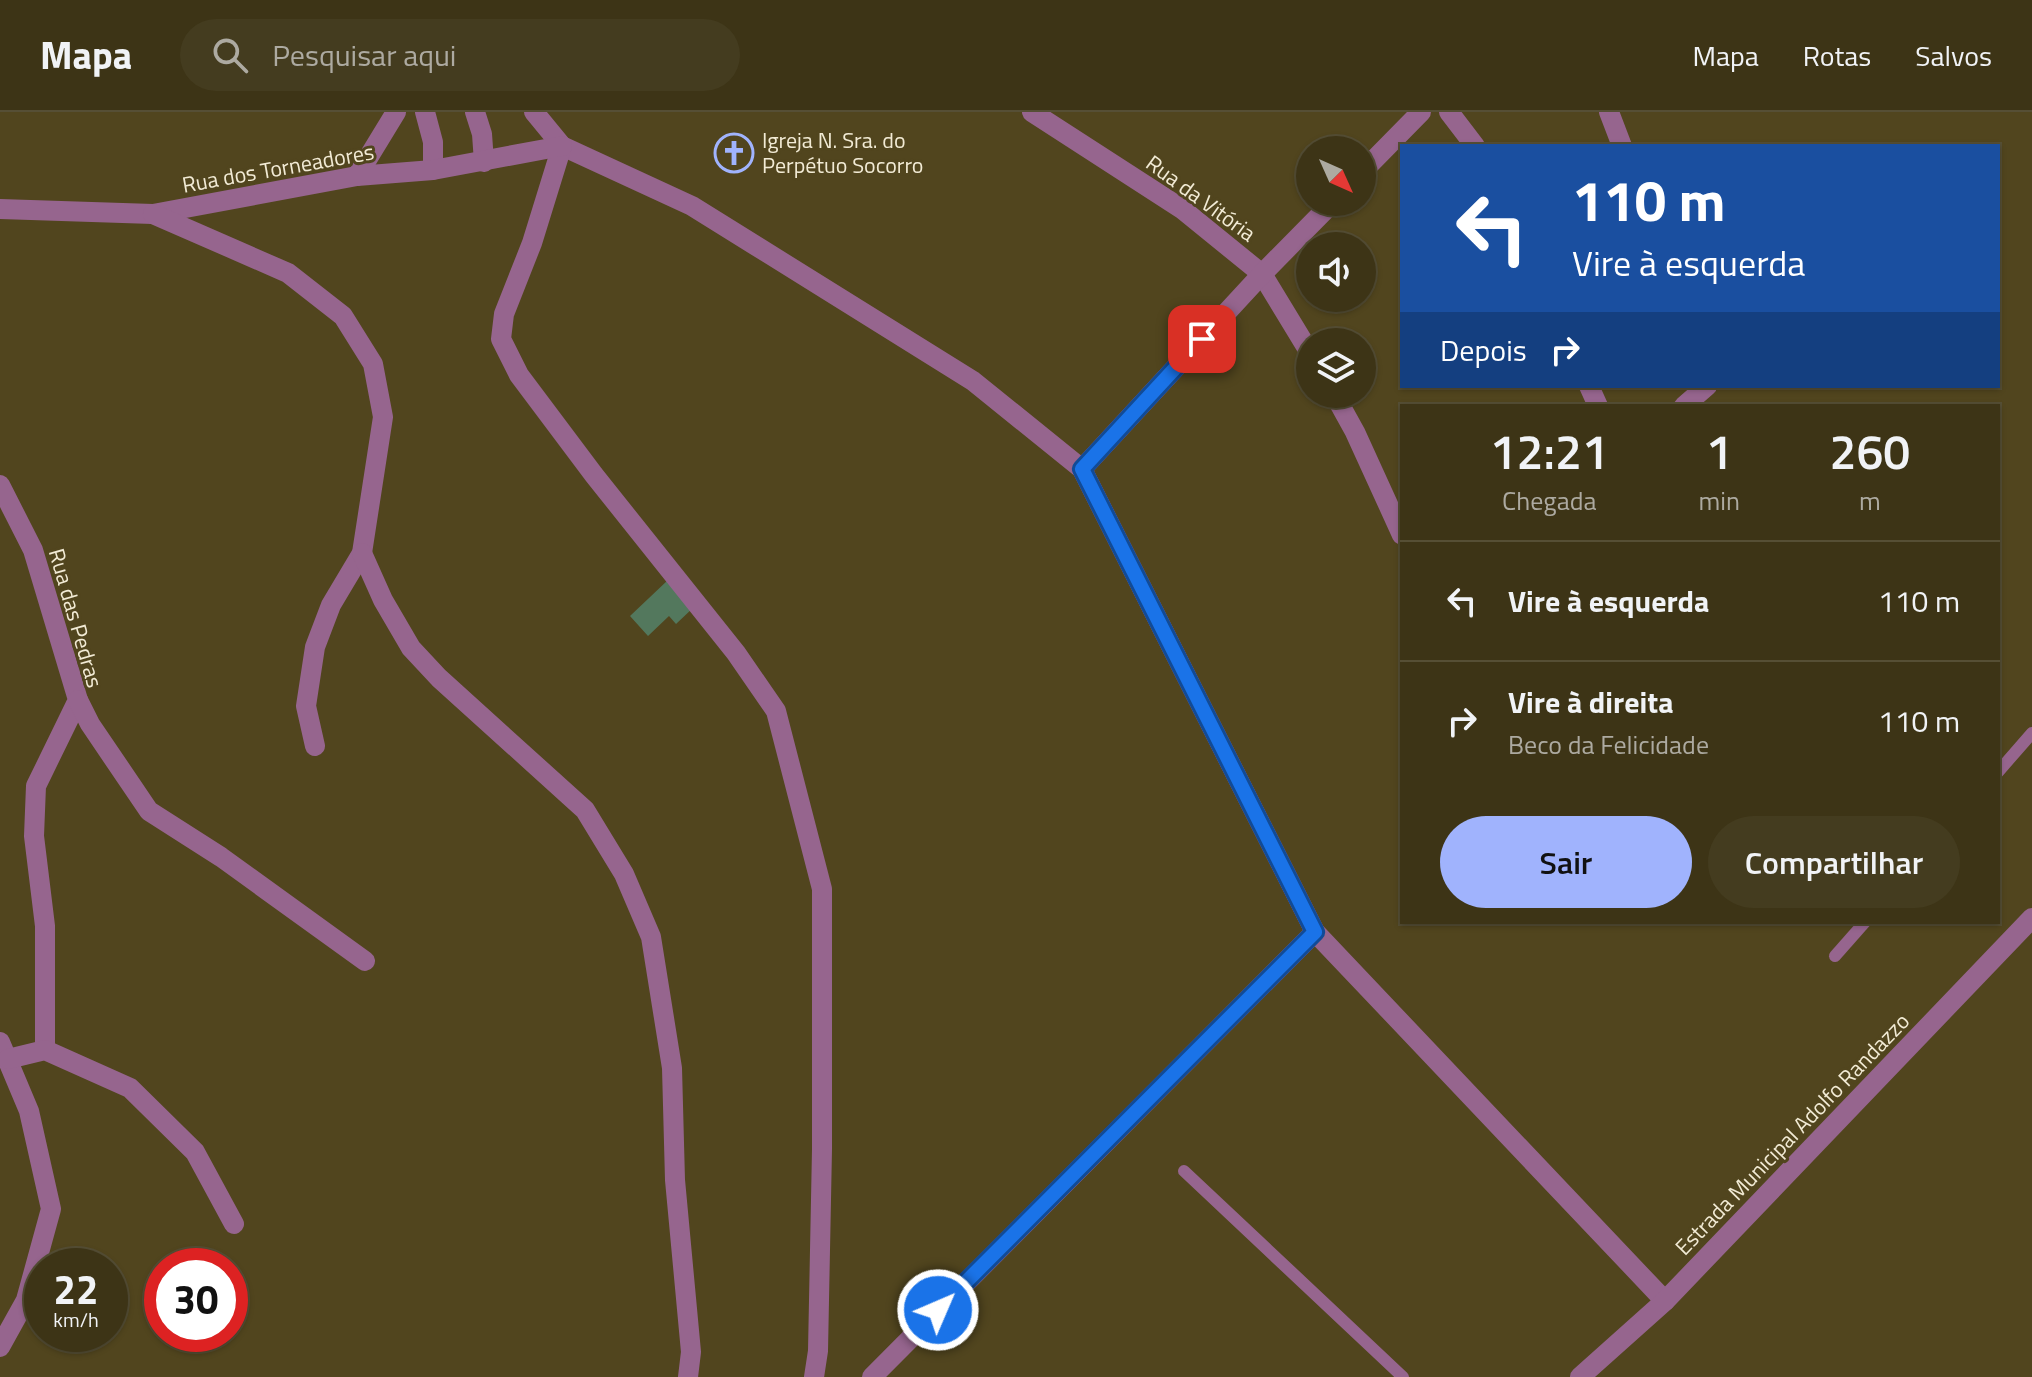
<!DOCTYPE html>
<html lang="pt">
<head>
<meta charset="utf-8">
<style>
  body { margin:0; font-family:"Titillium Web",sans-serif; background:#443c1f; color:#f1f3f6; height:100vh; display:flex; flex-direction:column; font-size:30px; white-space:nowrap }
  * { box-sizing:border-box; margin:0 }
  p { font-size:26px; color:#adaaa1 }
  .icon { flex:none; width:44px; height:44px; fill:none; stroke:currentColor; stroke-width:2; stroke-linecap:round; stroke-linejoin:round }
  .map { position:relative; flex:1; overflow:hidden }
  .drawer { position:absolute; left:1400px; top:292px; width:600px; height:520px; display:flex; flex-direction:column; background:#3d3416; border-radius:0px; box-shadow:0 2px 6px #0004,0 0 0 2px #564f35 }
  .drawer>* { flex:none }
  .guide { position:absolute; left:1400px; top:32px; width:600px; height:244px; border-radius:0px; box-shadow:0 2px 6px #0004,0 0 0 2px #564f35; background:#1a4fa0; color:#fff; overflow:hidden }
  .needle { width:52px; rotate:135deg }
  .fabs { position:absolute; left:1296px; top:24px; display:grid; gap:16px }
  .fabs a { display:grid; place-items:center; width:80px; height:80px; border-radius:50%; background:#3d3416; box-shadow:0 2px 6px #0004,0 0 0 2px #564f35; font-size:40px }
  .speed { position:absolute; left:24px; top:1136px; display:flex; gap:16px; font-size:40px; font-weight:700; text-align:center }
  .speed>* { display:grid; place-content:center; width:104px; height:104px; border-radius:50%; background:#3d3416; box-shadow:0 2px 6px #0004,0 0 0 2px #564f35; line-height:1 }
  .speed small { font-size:20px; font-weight:400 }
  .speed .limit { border:12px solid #d22; background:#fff; color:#111 }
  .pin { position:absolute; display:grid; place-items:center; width:68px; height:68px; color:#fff; margin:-34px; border-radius:16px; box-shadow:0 4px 12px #0006 }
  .me { position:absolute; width:88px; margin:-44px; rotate:45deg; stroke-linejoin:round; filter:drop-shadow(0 0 6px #0008) }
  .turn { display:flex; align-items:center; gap:28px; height:168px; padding:0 40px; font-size:36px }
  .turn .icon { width:104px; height:104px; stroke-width:2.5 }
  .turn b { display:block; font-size:56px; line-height:68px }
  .then { display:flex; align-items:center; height:76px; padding:0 40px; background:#0003; gap:16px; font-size:30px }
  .eta { display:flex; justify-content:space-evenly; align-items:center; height:136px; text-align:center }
  .eta b { font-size:48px; font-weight:600; line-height:56px }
  .action { display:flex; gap:16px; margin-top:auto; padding:16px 40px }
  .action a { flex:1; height:92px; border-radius:48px; background:#a0b3fd; color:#111; font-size:32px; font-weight:600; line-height:92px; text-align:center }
  .action a+a { background:#443c1f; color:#f1f3f6 }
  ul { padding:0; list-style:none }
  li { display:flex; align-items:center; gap:24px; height:120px; padding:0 40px; border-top:2px solid #564f35 }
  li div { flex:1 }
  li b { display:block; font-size:30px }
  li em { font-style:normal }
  header { display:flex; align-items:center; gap:48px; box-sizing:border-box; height:112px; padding:0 40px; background:#3d3416; border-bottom:2px solid #564f35 }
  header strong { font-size:38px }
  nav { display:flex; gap:44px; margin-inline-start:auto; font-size:28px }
  .search { width:560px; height:72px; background:#443c1f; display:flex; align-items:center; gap:20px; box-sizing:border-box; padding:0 28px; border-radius:44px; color:#adaaa1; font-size:30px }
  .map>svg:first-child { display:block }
  .building { fill:#53785d }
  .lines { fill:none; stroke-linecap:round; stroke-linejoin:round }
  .service { stroke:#96658e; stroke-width:12 }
  .minor { stroke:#96658e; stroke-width:20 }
  .tertiary { stroke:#96658e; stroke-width:20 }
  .route-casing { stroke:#114b97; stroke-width:20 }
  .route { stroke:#1a73e8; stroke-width:14 }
  .labels { text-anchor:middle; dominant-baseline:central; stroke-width:6; stroke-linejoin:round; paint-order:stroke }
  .poi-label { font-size:22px; fill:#f2ebd5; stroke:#51451e; text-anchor:start }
  .street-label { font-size:22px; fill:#f2ebd5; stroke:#51451e }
</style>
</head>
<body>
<header>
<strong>Mapa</strong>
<div class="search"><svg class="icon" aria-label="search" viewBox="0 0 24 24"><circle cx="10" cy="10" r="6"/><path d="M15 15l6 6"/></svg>Pesquisar aqui</div>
<nav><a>Mapa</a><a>Rotas</a><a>Salvos</a></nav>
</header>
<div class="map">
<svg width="2032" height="1265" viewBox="0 0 2032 1265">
  <rect width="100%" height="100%" fill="#51451e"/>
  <polygon class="building" points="668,468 694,495 676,512 669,504 648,524 630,504"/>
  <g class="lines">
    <g class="service">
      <polyline points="1998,660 2032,621"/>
      <polyline points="1835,844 1865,810"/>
      <polyline points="1184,1059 1403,1265"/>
    </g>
    <g class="minor">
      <polyline points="425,0 433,30 433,58"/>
      <polyline points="475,0 482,22 484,50"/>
      <polyline points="534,0 562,34 692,94 973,269 1082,357 1315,820 1665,1189"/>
      <polyline points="1032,0 1182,97 1262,162 1310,241"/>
      <polyline points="1449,0 1475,34"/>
      <polyline points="1609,0 1622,34"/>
      <polyline points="562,34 532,131 504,202 501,227 519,263 594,363 736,541 776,599 822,777 822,1037 818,1239 814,1265"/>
      <polyline points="1362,60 1421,0"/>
      <polyline points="357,64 396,0"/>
      <polyline points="0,97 153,102 357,64 433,58 562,34"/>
      <polyline points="153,102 288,161 343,204 373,252 383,305 362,441 331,493 315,535 306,594 315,634"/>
      <polyline points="1589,274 1598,294"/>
      <polyline points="1334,282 1355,320 1402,423"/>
      <polyline points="1684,294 1707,274"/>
      <polyline points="1082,357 1262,162 1333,90"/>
      <polyline points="0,373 33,438 78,588 36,674 34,724 45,814 45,938"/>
      <polyline points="362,441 383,488 411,536 439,566 585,698 624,762 651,825 672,956 675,1068 691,1240 688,1265"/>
      <polyline points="78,588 90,612 149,699 221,745 365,849"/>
      <polyline points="0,930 29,999 51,1097 26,1188 0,1235"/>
      <polyline points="8,947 45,938 130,976 195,1040 234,1112"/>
      <polyline points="872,1265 1315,820"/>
    </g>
    <polyline class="tertiary" points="1580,1265 1665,1189 2032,806"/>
  </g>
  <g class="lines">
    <defs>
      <polyline id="route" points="938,1198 1315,820 1082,357 1202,227"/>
    </defs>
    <use href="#route" class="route-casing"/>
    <use href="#route" class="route"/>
  </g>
  <defs>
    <symbol id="church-ring" viewBox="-11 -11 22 22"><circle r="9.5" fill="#51451e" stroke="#a0b3fd" stroke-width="1.5"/><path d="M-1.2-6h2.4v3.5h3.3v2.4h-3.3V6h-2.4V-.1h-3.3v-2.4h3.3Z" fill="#a0b3fd"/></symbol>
  </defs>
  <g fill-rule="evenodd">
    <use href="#church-ring" x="712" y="19" width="44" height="44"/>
  </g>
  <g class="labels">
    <g class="poi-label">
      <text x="762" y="28">Igreja N. Sra. do<tspan x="762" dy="25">Perpétuo Socorro</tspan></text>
    </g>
    <g class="street-label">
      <text transform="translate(278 56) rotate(-10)">Rua dos Torneadores</text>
      <text transform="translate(1201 86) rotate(36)">Rua da Vitória</text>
      <text transform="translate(76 506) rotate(74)">Rua das Pedras</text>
      <text transform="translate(1792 1022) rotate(-46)">Estrada Municipal Adolfo Randazzo</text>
    </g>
  </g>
</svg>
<div class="fabs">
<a><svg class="needle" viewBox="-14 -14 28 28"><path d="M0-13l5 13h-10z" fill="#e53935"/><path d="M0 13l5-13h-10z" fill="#adaaa1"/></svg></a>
<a><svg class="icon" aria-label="sound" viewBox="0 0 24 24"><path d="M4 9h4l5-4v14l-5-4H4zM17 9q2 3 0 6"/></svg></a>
<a><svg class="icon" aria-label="layers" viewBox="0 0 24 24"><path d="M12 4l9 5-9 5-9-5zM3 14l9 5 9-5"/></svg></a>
</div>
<div class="speed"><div>22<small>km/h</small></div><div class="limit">30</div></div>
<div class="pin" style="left:1202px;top:227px;background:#d93025"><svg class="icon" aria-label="arrive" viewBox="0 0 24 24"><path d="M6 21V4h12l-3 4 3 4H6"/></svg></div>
<svg class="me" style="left:938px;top:1198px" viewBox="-20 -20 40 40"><circle r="17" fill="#1a73e8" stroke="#fff" stroke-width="3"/><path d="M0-11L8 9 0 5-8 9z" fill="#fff"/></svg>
<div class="guide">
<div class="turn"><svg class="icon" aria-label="left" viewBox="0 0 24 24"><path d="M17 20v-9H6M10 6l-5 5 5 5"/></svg><div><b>110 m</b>Vire à esquerda</div></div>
<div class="then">Depois<svg class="icon" aria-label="right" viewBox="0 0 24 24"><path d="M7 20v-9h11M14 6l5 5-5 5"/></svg></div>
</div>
<section class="drawer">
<div class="eta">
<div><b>12:21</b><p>Chegada</p></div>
<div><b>1</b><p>min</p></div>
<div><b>260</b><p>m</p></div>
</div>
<ul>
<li><svg class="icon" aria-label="left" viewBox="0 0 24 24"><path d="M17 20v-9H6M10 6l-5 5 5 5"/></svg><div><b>Vire à esquerda</b></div><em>110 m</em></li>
<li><svg class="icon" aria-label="right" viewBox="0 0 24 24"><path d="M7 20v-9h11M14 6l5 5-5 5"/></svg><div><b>Vire à direita</b><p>Beco da Felicidade</p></div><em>110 m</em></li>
</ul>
<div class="action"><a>Sair</a><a>Compartilhar</a></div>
</section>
</div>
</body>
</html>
